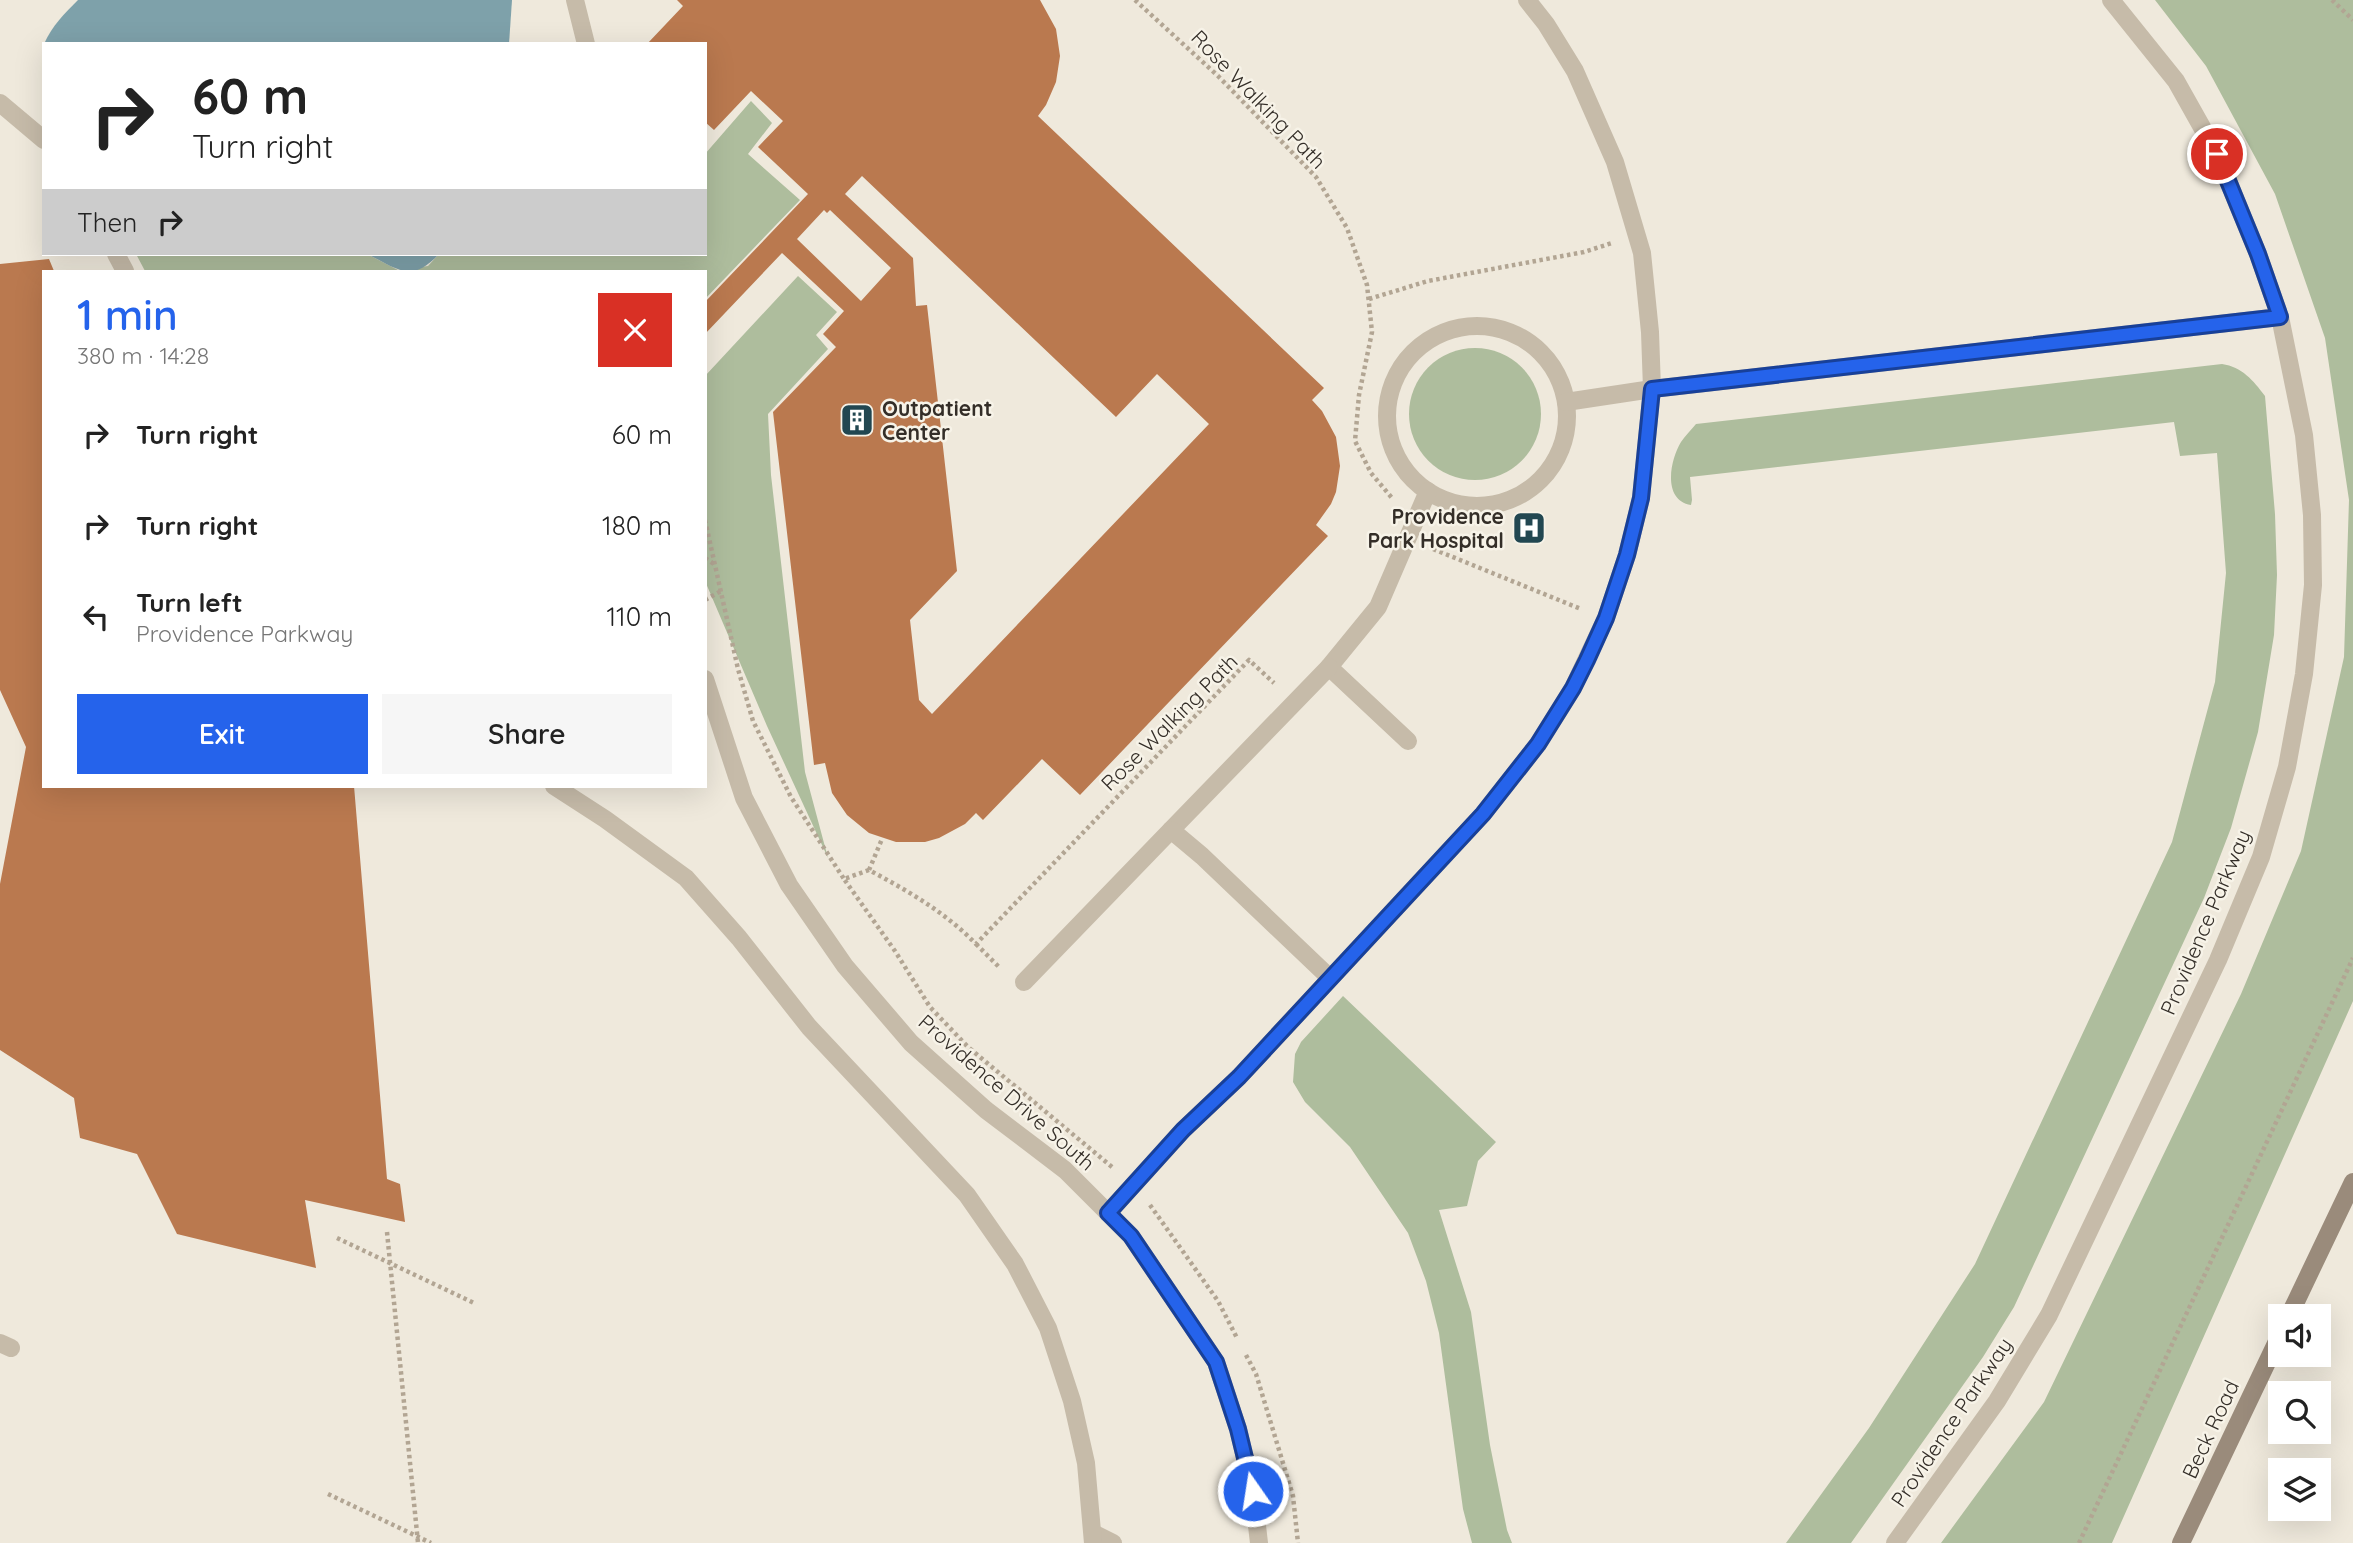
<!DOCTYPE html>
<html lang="en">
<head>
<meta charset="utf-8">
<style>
  body { margin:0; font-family:Quicksand,sans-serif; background:#f6f6f6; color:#222; height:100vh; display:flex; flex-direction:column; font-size:26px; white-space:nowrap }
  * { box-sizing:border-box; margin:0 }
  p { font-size:23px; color:#767676 }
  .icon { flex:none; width:38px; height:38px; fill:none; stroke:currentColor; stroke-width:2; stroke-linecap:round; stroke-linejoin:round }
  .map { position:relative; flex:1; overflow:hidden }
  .details { position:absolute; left:42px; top:270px; width:665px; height:518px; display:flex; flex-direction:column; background:#fff; border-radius:0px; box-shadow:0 7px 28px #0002 }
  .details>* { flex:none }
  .top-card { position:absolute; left:42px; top:42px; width:665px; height:214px; border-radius:0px; box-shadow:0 7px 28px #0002; background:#fff; color:#222; overflow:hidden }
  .tools { position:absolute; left:2268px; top:1304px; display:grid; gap:14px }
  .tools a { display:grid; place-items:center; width:63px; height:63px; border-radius:0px; background:#fff; box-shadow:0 7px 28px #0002; font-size:35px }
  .pin { position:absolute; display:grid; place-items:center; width:60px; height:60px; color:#fff; margin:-30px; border:4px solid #fff; border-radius:50%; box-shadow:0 2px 7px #0007 }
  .me { position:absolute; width:77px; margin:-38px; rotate:347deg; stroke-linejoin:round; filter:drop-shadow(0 0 5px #0008) }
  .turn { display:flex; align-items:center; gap:24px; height:147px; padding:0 35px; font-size:32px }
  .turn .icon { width:91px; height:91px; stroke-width:2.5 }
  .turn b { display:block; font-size:49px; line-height:60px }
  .then { display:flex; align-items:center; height:66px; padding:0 35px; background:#0003; gap:14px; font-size:26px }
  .round { display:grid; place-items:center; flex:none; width:74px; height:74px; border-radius:0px; background:#f6f6f6 }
  .headline { display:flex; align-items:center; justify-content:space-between; height:119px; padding:0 35px }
  h1 { font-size:42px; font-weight:600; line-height:52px; color:#2563eb }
  .primary-button { display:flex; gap:14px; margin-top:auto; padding:14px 35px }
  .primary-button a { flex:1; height:80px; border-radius:0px; background:#2563eb; color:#fff; font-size:28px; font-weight:600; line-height:80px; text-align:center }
  .primary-button a+a { background:#f6f6f6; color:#222 }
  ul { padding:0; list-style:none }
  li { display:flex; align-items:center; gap:21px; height:91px; padding:0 35px }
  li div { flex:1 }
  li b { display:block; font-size:26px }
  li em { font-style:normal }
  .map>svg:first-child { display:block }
  .green { fill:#aebd9d }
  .water { fill:#7ea1aa }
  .building { fill:#ba794f; fill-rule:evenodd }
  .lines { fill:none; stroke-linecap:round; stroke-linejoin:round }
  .path { stroke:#b2a593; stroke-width:4.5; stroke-dasharray:3.5 3.5; stroke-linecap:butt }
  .lane { stroke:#c6bba9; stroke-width:18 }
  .street { stroke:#c6bba9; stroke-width:18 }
  .secondary { stroke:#9a8b7b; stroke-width:18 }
  .route-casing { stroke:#184099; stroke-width:18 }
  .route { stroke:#2563eb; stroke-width:12 }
  .labels { text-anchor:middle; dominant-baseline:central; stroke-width:5; stroke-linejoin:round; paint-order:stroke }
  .street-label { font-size:21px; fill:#342e28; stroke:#f7f3e8 }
  .poi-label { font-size:21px; font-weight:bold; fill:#342e28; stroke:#f7f3e8; text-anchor:start }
</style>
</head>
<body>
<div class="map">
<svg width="2353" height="1543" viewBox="0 0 2353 1543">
  <rect width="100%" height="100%" fill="#efe9dc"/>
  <g class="green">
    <polygon points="2155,0 2353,0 2353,1001 2112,1543 1941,1543 2044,1402 2241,994 2301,851 2344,657 2349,500 2325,338 2275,194 2206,66"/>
    <polygon points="751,101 772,123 748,154 800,200 705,299 705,271 145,271 136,254 367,254 398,270 428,266 439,254 705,254 705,154"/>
    <polygon points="798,276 837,312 816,335 828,349 768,414 771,475 805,772 828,858 767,726 705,581 705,376"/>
    <circle cx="1475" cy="414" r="66"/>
    <path d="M 2222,364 C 2242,367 2253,380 2265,396 L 2275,514 L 2277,575 L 2274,635 L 2258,732 L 2231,828 L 2204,898 L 2014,1307 L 1983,1357 L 1851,1543 L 1786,1543 L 1869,1428 L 1975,1264 L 2172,842 L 2215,682 L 2226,573 L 2217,453 L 2180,456 L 2174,422 L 1690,477 L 1692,500 L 1691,505 C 1662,500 1670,460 1681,442 C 1685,436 1691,430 1696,424 Z"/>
    <polygon points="1343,996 1496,1142 1478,1161 1467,1206 1439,1210 1471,1312 1490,1445 1507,1530 1512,1543 1472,1543 1463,1509 1439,1333 1426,1281 1408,1233 1350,1147 1305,1102 1293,1082 1295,1054 1301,1042"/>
  </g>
  <g class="water">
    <path d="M 78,0 L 512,0 L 509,44 L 44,44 C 52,26 64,14 78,0 Z"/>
    <path d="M 367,254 L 439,254 C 411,284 398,269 367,254 Z"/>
  </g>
  <g class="building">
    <path d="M 677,0 L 1040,0 L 1056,29 L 1060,56 L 1056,82 L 1046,105 L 1038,116 L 1324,388 L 1312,400 L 1322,411 L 1336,437 L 1340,466 L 1336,492 L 1331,504 L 1316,525 L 1328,536 L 1080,795 L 1042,759 L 983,820 L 976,813 L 965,824 L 939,838 L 925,842 L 896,842 L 869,833 L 847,815 L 832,793 L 825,763 L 814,765 L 773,412 L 836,347 L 823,334 L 844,311 L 782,253 L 705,334 L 705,302 L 808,194 L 758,147 L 783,121 L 751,91 L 714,130 L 705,122 L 705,44 L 647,44 L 683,6 ZM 862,176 L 1116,417 L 1157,374 L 1209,424 L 932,714 L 919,700 L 910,620 L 957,571 L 927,305 L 916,306 L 913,258 L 845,194 ZM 824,210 L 827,213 L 830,210 L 891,268 L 861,301 L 797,239 Z"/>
    <polygon points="49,259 54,271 44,271 44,786 354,786 387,1179 400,1184 405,1222 305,1200 316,1268 177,1234 137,1154 80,1138 74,1098 0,1050 0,884 26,747 0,690 0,264"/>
  </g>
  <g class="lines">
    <g class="path">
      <polyline points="1135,0 1218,76 1316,177 1347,228 1367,285 1372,332 1359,395 1355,441 1371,473 1392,498 1391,500"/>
      <polyline points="2332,0 2353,20"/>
      <polyline points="1369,299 1428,281 1584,252 1612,243"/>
      <polyline points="705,520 738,669 753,721 791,797 844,879"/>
      <polyline points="1433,549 1581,609"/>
      <polyline points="705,558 714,564"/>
      <polyline points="705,600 721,591"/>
      <polyline points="869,870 882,839"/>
      <polyline points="976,944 1000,968"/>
      <path d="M 1112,1167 L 968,1047 L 930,1007 L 895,951 L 844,879 L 869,870 C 908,891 945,912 976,944 L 1249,660 L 1274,683"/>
      <polyline points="1150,1205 1218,1301 1237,1338"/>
      <polyline points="387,1232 418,1543"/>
      <polyline points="337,1238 476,1304"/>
      <polyline points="1246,1355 1256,1374 1293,1496 1298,1543"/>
      <polyline points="328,1494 431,1543"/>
      <polyline points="2079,1543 2353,958"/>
    </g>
    <g class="lane">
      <polyline points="575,0 586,44"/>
      <polyline points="0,103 44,140"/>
      <polyline points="116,254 125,271"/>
      <circle cx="1477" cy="416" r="90"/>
      <polyline points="1566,402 1652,389 2280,317"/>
      <polyline points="1408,741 1329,667 1378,607 1428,491"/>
      <polyline points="1171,830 1329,667"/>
      <polyline points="1024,982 1171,830 1202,856 1330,978"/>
      <polyline points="1108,1213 1183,1130 1239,1077 1483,814 1538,744 1573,688 1606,618 1627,555 1641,498 1652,389 1650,332 1642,253 1615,162 1575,71 1546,24 1527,0"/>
      <polyline points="0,1343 11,1348"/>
      <polyline points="1093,1533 1113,1543"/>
    </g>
    <g class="street">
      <polyline points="705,679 744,798 789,885 845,966 911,1043 986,1110 1065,1170 1131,1236 1216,1362 1238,1429 1253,1491 1259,1543"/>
      <polyline points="554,786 605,819 686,878 739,938 809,1027 967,1195 1015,1264 1048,1328 1072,1401 1086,1463 1093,1543"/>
      <polyline points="1895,1543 1997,1401 2049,1315 2218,960 2261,857 2287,767 2304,674 2313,585 2312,515 2304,435 2280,317 2258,254 2217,154 2176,81 2111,0"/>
    </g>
    <g class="secondary">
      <polyline points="2289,1316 2353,1182"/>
      <polyline points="2181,1543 2280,1335"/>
    </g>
  </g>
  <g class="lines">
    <defs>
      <polyline id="route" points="1253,1491 1238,1429 1216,1362 1131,1236 1108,1213 1183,1130 1239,1077 1483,814 1538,744 1573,688 1587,660 1606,618 1627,555 1641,498 1652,389 2280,317 2258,254 2217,154"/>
    </defs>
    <use href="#route" class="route-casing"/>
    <use href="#route" class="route"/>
  </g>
  <defs>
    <symbol id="building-square" viewBox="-11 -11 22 22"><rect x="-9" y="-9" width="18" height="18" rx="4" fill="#224751" stroke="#f7f3e8"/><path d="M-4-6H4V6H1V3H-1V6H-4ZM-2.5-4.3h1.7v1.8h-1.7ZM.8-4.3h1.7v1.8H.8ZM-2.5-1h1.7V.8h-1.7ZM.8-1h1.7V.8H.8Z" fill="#fff"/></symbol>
    <symbol id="hospital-square" viewBox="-11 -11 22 22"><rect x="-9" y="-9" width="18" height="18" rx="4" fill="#224751" stroke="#f7f3e8"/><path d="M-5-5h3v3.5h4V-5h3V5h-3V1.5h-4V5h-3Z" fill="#fff"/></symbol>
  </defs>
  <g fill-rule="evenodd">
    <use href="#building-square" x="838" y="401" width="38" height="38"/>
    <use href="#hospital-square" x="1510" y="509" width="38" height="38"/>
  </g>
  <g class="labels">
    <g class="street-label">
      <text transform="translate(1259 99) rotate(46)">Rose Walking Path</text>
      <text transform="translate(1169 722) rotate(-45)">Rose Walking Path</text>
      <text transform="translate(2205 922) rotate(-67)">Providence Parkway</text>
      <text transform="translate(1007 1092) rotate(41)">Providence Drive South</text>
      <text transform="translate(1951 1422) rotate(-56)">Providence Parkway</text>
      <text transform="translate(2210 1429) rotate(-65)">Beck Road</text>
    </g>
    <g class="poi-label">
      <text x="882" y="408">Outpatient<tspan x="882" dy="24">Center</tspan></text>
      <text x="1504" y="516" text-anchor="end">Providence<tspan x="1504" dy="24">Park Hospital</tspan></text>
    </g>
  </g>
</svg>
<div class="tools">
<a><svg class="icon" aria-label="sound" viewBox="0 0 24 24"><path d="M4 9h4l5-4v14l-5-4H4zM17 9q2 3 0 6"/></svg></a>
<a><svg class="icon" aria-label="search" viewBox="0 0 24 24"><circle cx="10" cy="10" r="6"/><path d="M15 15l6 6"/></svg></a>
<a><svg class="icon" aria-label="layers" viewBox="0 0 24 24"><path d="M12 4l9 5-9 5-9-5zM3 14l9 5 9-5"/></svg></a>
</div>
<div class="pin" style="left:2217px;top:154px;background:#d93025"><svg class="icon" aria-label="arrive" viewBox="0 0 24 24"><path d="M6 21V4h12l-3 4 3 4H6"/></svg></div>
<svg class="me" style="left:1253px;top:1491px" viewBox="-20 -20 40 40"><circle r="17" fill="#2563eb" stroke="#fff" stroke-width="3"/><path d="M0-11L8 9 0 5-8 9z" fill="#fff"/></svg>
<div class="top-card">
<div class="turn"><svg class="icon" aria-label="right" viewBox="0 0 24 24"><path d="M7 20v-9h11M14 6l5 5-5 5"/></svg><div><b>60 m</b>Turn right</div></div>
<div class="then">Then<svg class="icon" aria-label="right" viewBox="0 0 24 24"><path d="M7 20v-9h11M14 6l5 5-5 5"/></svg></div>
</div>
<section class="details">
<div class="headline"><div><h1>1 min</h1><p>380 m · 14:28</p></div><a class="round" style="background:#d93025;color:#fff"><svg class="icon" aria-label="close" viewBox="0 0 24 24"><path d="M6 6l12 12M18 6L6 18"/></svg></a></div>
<ul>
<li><svg class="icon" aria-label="right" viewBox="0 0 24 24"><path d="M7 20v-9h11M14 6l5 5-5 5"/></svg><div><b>Turn right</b></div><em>60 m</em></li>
<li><svg class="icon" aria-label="right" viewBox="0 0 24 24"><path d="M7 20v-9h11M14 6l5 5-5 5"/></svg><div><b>Turn right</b></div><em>180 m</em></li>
<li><svg class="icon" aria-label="left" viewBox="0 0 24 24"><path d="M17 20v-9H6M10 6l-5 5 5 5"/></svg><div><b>Turn left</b><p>Providence Parkway</p></div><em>110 m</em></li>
</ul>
<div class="primary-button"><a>Exit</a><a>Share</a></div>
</section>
</div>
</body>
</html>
